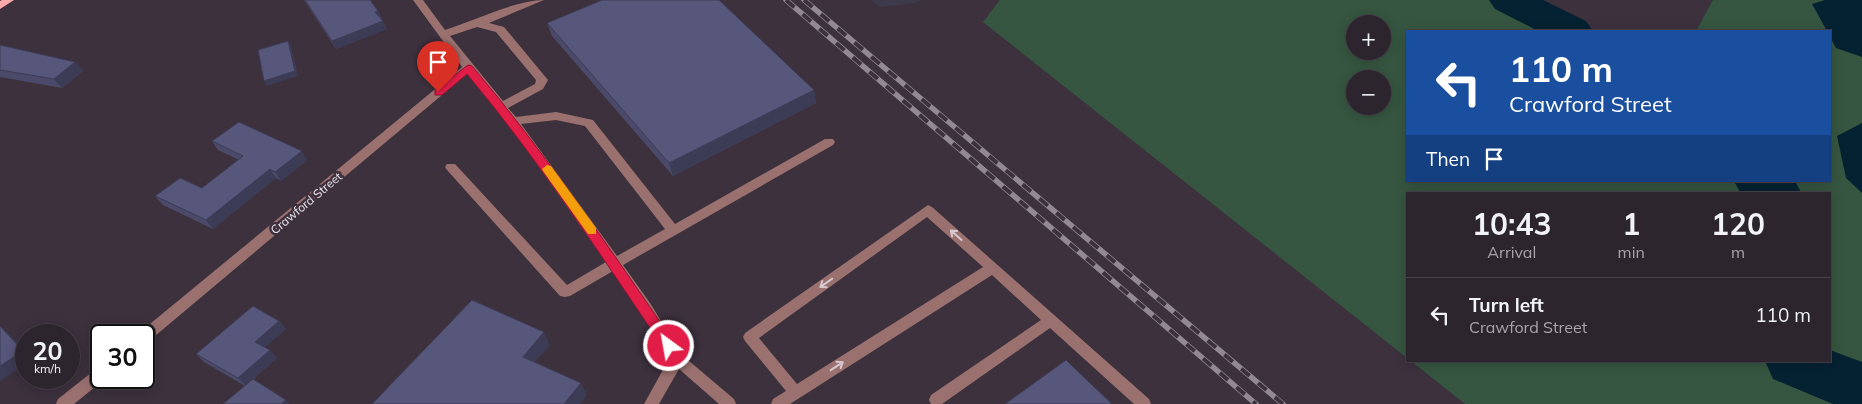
<!DOCTYPE html>
<html lang="en">
<head>
<meta charset="utf-8">
<style>
  body { margin:0; font-family:Mulish,sans-serif; background:#352d36; color:#f1f3f6; height:100vh; display:flex; flex-direction:column; font-size:19px; white-space:nowrap }
  * { box-sizing:border-box; margin:0 }
  p { font-size:16px; color:#a7a5aa }
  .icon { flex:none; width:28px; height:28px; fill:none; stroke:currentColor; stroke-width:2; stroke-linecap:round; stroke-linejoin:round }
  .map { position:relative; flex:1; overflow:hidden }
  .panel { position:absolute; left:1406px; top:192px; width:425px; height:170px; display:flex; flex-direction:column; background:#2d252e; border-radius:0px; box-shadow:0 2px 12px #0003,0 0 0 1px #48424a }
  .panel>* { flex:none }
  .guide { position:absolute; left:1406px; top:30px; width:425px; height:152px; border-radius:0px; box-shadow:0 2px 12px #0003,0 0 0 1px #48424a; background:#1a4fa0; color:#fff; overflow:hidden }
  .tools { position:absolute; left:1346px; top:15px; display:grid; gap:10px }
  .tools a { display:grid; place-items:center; width:45px; height:45px; border-radius:50%; background:#2d252e; box-shadow:0 2px 12px #0003,0 0 0 1px #48424a; font-size:25px }
  .speed { position:absolute; left:15px; top:324px; display:flex; gap:10px; font-size:25px; font-weight:700; text-align:center }
  .speed>* { display:grid; place-content:center; width:65px; height:65px; border-radius:50%; background:#2d252e; box-shadow:0 2px 12px #0003,0 0 0 1px #48424a; line-height:1 }
  .speed small { font-size:12px; font-weight:400 }
  .speed .limit { border:2px solid #111; border-radius:8px; background:#fff; color:#111 }
  .pin { position:absolute; display:grid; place-items:center; width:42px; height:42px; color:#fff; margin:-51px -21px; border-radius:50% 50% 50% 0; rotate:-45deg; box-shadow:0 0 5px #0007 }
  .pin .icon { rotate:45deg }
  .me { position:absolute; width:55px; margin:-28px; rotate:328deg; stroke-linejoin:round; filter:drop-shadow(0 0 4px #0008) }
  .turn { display:flex; align-items:center; gap:18px; height:105px; padding:0 20px; font-size:22px }
  .turn .icon { width:65px; height:65px; stroke-width:2.5 }
  .turn b { display:block; font-size:35px; line-height:42px }
  .then { display:flex; align-items:center; height:48px; padding:0 20px; background:#0003; gap:10px; font-size:19px }
  .eta { display:flex; justify-content:space-evenly; align-items:center; height:85px; text-align:center }
  .eta b { font-size:30px; font-weight:700; line-height:35px }
  ul { padding:0; list-style:none }
  li { display:flex; align-items:center; gap:15px; height:75px; padding:0 20px; border-top:1px solid #48424a }
  li div { flex:1 }
  li b { display:block; font-size:19px }
  li em { font-style:normal }
  .map>svg:first-child { display:block }
  .industrial { fill:#3d3a4c }
  .green { fill:#365641; fill-rule:evenodd }
  .water { fill:#052232 }
  .lines { fill:none; stroke-linecap:round; stroke-linejoin:round }
  .river { fill:#052232; fill-rule:evenodd }
  .minor { fill:#9b7170; fill-rule:evenodd }
  .major { fill:#ffaaa8; fill-rule:evenodd }
  .rail-casing { stroke:#928993; stroke-width:5.5 }
  .rail { stroke:#3c313d; stroke-width:4; stroke-dasharray:11; stroke-linecap:butt }
  .wall { fill:#4b4a6a }
  .shaded-wall { fill:#3d3c56 }
  .building { fill:#57567b; stroke:#3d3c56 }
  .oneway { stroke:#d8c9ce }
  .route { fill:#e11d48; stroke:#92132f }
  .slow { fill:#f59e0b }
  .labels { text-anchor:middle; dominant-baseline:central; stroke-width:5; stroke-linejoin:round; paint-order:stroke }
  .street-label { font-size:12px; fill:#ede6ee; stroke:#3c313d }
</style>
</head>
<body>
<div class="map">
<svg width="1862" height="404" viewBox="0 0 1862 404">
  <rect width="100%" height="100%" fill="#3c313d"/>
  <polygon class="industrial" points="871,0 922,0 916,3 880,7"/>
  <g class="green">
    <path d="M 1000,0 L 1510,0 L 1571,31 L 1408,31 L 1408,181 L 1759,181 L 1777,194 L 1408,194 L 1407,358 L 983,22 ZM 1355,24 L 1382,24 L 1382,51 L 1355,51 ZM 1355,79 L 1382,79 L 1382,106 L 1355,106 Z"/>
    <polygon points="1713,0 1862,0 1862,384 1797,361 1830,361 1830,194 1780,194 1766,181 1830,181 1830,31 1696,31"/>
    <polygon points="1411,361 1794,361 1862,389 1862,404 1465,404"/>
  </g>
  <g class="water">
    <polygon points="1825,0 1862,0 1862,57 1836,48 1830,37 1830,31 1827,31 1812,4"/>
    <polygon points="1862,123 1862,193 1846,178 1837,136"/>
  </g>
  <g class="lines">
    <g class="river">
      <polygon points="1489,0 1543,0 1586,21 1593,31 1538,31 1495,9"/>
      <polygon points="1734,181 1795,181 1802,194 1741,194"/>
      <polygon points="1830,350 1862,362 1862,404 1833,404 1773,379 1765,361 1830,361"/>
    </g>
    <g class="minor">
      <path d="M 413,0 L 423,0 L 445,30 C 474,21 516,0 544,0 L 489,23 L 504,27 L 548,80 L 543,89 L 508,108 L 516,117 L 556,112 L 593,120 L 675,224 L 825,139 L 833,139 L 835,142 L 833,145 L 623,265 L 650,303 L 682,355 L 734,399 L 736,404 L 719,404 L 679,369 L 659,404 L 644,404 L 669,359 L 640,311 L 613,271 L 570,296 L 565,297 L 560,296 L 447,170 L 445,167 L 447,164 L 455,164 L 567,285 L 606,262 L 509,124 L 467,74 L 149,341 L 144,343 L 144,335 L 138,335 L 139,333 L 462,67 ZM 477,27 L 496,32 L 536,80 L 535,84 L 503,101 L 450,36 ZM 556,120 L 585,126 L 665,229 L 617,256 L 521,124 Z"/>
      <path d="M 928,205 L 932,207 L 1149,399 L 1151,404 L 1134,404 L 1050,328 L 942,404 L 931,404 L 929,400 L 931,395 L 1041,320 L 992,275 L 790,404 L 771,404 L 773,399 L 786,391 L 745,341 L 743,337 L 745,333 ZM 927,217 L 983,267 L 797,384 L 759,338 Z"/>
      <polygon points="101,367 101,378 106,378 74,404 56,404 58,399 96,369"/>
    </g>
    <polygon class="major" points="2,0 14,0 0,9 0,1"/>
    <defs>
      <g id="rail">
        <polyline points="786,0 1256,404"/>
        <polyline points="804,0 1283,404"/>
      </g>
    </defs>
    <use href="#rail" class="rail-casing"/>
    <use href="#rail" class="rail"/>
  </g>
  <g class="wall">
    <polygon points="304,0 370,0 378,11 382,19 381,19 387,29 336,49"/>
    <polygon points="547,23 814,90 816,103 673,176 552,36"/>
    <polygon points="0,45 75,62 83,71 62,88 0,77"/>
    <polygon points="212,141 307,160 281,181 276,178 213,229 163,205 155,196 202,188 239,160 218,150"/>
    <polygon points="279,321 286,329 265,347 277,358 245,386 204,362 196,354"/>
  </g>
  <g class="shaded-wall">
    <polygon points="378,11 382,19 379,20 375,12"/>
    <polygon points="383,21 387,29 336,49 332,41"/>
    <polygon points="288,41 291,46 298,76 267,86 264,81"/>
    <polygon points="75,62 83,71 62,88 54,79"/>
    <polygon points="814,90 816,103 673,176 669,163"/>
    <polygon points="302,151 307,160 281,181 275,172"/>
    <polygon points="270,169 276,178 213,229 206,220"/>
    <polygon points="279,321 286,329 262,350 255,342"/>
    <polygon points="0,326 9,334 26,352 26,364 0,381"/>
    <polygon points="544,332 550,345 529,369 523,357"/>
    <polygon points="270,350 277,358 246,386 238,378"/>
    <polygon points="581,383 587,395 580,404 564,404"/>
    <polygon points="286,400 289,404 281,404"/>
  </g>
  <g class="building">
    <polygon points="305,0 370,0 378,11 375,12 383,21 332,41"/>
    <polygon points="602,0 719,0 814,90 669,163 547,23"/>
    <polygon points="288,41 295,71 264,81 258,50"/>
    <polygon points="0,45 75,62 54,79 0,70"/>
    <polygon points="239,122 302,151 275,172 270,169 206,220 155,196 180,178 202,188 243,156 212,141"/>
    <polygon points="472,300 544,332 523,357 581,383 564,404 372,404"/>
    <polygon points="253,306 279,321 255,342 270,350 238,378 196,354"/>
    <polygon points="0,326 23,351 0,366"/>
    <polygon points="1066,360 1112,404 1005,404"/>
    <polygon points="253,379 286,400 281,404 223,404"/>
  </g>
  <defs><path id="oneway-shaft" d="M-6 0H5M1.5-3L5.5 0L1.5 3" fill="none" stroke-width="1.6" stroke-linecap="round" stroke-linejoin="round" transform="scale(1.25)"/></defs>
  <g class="oneway">
    <use href="#oneway-shaft" transform="translate(956 235) rotate(-138)"/>
    <use href="#oneway-shaft" transform="translate(826 283) rotate(145)"/>
    <use href="#oneway-shaft" transform="translate(837 366) rotate(-33)"/>
  </g>
  <path class="route" d="M 468,65 L 472,66 C 546,153 609,248 674,342 L 676,346 L 674,350 L 665,350 C 601,256 540,161 467,74 L 442,95 L 435,95 L 435,90 Z"/>
  <polygon class="slow" points="547,165 551,166 596,228 596,234 588,234 543,171 542,169"/>
  <g class="labels">
    <g class="street-label">
      <text transform="translate(306 203) rotate(-40)">Crawford Street</text>
    </g>
  </g>
</svg>
<div class="tools">
<a>+</a>
<a>−</a>
</div>
<div class="speed"><div>20<small>km/h</small></div><div class="limit">30</div></div>
<div class="pin" style="left:438px;top:92px;background:#d93025"><svg class="icon" aria-label="arrive" viewBox="0 0 24 24"><path d="M6 21V4h12l-3 4 3 4H6"/></svg></div>
<svg class="me" style="left:669px;top:346px" viewBox="-20 -20 40 40"><circle r="17" fill="#e11d48" stroke="#fff" stroke-width="3"/><path d="M0-11L8 9 0 5-8 9z" fill="#fff"/></svg>
<div class="guide">
<div class="turn"><svg class="icon" aria-label="left" viewBox="0 0 24 24"><path d="M17 20v-9H6M10 6l-5 5 5 5"/></svg><div><b>110 m</b>Crawford Street</div></div>
<div class="then">Then<svg class="icon" aria-label="arrive" viewBox="0 0 24 24"><path d="M6 21V4h12l-3 4 3 4H6"/></svg></div>
</div>
<section class="panel">
<div class="eta">
<div><b>10:43</b><p>Arrival</p></div>
<div><b>1</b><p>min</p></div>
<div><b>120</b><p>m</p></div>
</div>
<ul>
<li><svg class="icon" aria-label="left" viewBox="0 0 24 24"><path d="M17 20v-9H6M10 6l-5 5 5 5"/></svg><div><b>Turn left</b><p>Crawford Street</p></div><em>110 m</em></li>
</ul>
</section>
</div>
</body>
</html>
